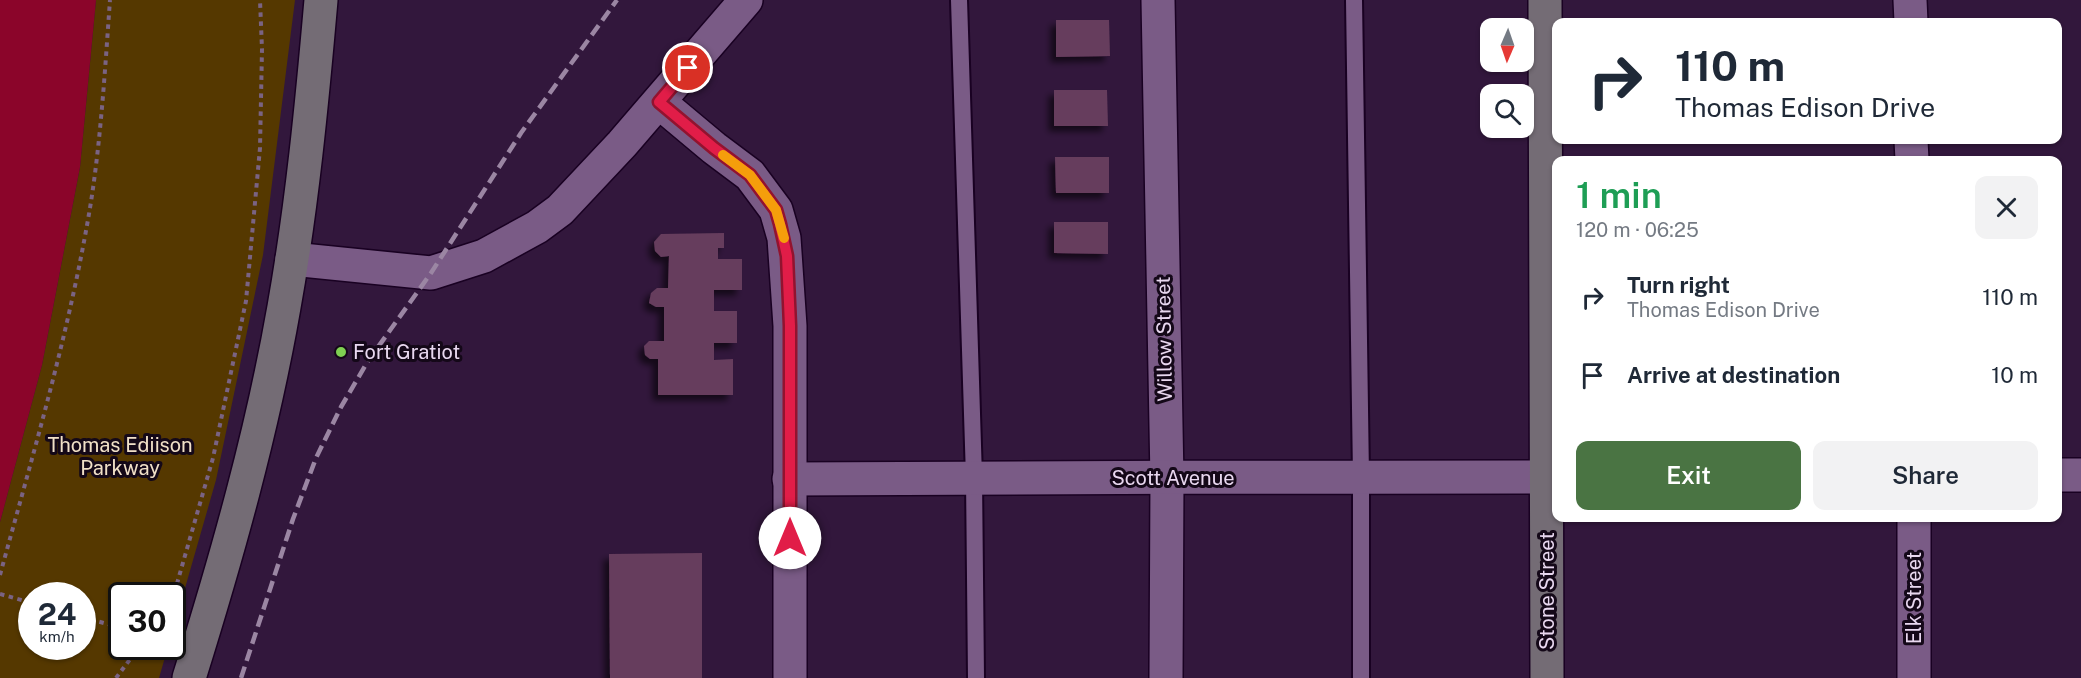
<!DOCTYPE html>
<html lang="en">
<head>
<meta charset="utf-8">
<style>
  body { margin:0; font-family:"Public Sans",sans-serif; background:#f2f2f3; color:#1f2937; height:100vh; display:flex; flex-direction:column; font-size:22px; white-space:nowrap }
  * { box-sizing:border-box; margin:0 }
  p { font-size:20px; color:#747a83 }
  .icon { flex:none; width:33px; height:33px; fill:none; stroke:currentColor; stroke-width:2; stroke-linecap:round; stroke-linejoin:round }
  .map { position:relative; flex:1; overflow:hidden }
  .side { position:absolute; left:1552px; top:156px; width:510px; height:366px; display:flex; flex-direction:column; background:#fff; border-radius:12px; box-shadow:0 2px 4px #0004 }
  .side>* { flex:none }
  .banner { position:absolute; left:1552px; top:18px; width:510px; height:126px; border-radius:12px; box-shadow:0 2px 4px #0004; background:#fff; color:#1f2937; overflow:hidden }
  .needle { width:39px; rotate:182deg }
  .tools { position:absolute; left:1480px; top:18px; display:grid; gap:12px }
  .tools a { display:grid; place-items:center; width:54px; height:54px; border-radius:12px; background:#fff; box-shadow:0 2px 4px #0004; font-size:30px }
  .speed { position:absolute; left:18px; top:582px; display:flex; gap:12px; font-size:30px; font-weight:700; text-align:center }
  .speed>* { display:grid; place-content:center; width:78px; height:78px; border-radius:50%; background:#fff; box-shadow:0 2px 4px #0004; line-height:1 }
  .speed small { font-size:15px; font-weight:400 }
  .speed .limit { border:3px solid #111; border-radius:9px; background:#fff; color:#111 }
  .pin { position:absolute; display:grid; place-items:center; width:51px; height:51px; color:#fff; margin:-26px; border:3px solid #fff; border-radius:50%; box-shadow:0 2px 6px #0007 }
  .me { position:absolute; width:66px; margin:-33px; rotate:0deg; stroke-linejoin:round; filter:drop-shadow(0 0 4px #0008) }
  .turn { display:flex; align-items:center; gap:21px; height:126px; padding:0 24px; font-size:27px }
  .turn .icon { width:78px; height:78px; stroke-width:2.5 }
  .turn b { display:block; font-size:42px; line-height:51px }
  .round { display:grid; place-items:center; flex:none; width:63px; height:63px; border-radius:12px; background:#f2f2f3 }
  .summary { display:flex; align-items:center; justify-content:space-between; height:102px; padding:0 24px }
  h1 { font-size:36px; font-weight:600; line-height:45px; color:#1e9e55 }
  .cta { display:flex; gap:12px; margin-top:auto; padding:12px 24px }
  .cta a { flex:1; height:69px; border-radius:12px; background:#4a7443; color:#fff; font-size:24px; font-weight:600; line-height:69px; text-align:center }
  .cta a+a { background:#f2f2f3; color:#1f2937 }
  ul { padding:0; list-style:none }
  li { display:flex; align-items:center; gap:18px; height:78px; padding:0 24px }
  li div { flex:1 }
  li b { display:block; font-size:22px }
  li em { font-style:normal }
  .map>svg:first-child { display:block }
  .green { fill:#553800; fill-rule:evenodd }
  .water { fill:#8b052a }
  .building { fill:#663d5d; filter:url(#shadow) }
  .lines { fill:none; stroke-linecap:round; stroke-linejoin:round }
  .lane-casing { stroke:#190122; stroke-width:20 }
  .street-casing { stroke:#190122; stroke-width:36 }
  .secondary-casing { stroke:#190122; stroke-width:36 }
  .path { stroke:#7a6383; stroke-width:4; stroke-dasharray:4.5 4.5; stroke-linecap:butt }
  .lane { stroke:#7a5b86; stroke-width:16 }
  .street { stroke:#7a5b86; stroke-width:33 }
  .secondary { stroke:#746c75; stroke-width:33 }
  .rail { stroke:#9b86a3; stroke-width:4.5; stroke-dasharray:12 6; stroke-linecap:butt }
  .route-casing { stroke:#92132f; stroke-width:15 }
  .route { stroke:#e11d48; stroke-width:10 }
  .slow { stroke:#f59e0b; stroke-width:10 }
  .poi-dot { fill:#7fd052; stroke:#140818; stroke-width:2 }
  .labels { text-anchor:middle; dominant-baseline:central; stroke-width:6; stroke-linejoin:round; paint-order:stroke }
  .street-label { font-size:20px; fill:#e9d8f0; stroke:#140818 }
  .poi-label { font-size:20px; fill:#e9d8f0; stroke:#140818; text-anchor:start }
  .park-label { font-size:20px; fill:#f1e0c7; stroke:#140818 }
</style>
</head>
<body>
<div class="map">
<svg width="2081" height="678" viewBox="0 0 2081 678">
  <defs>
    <filter id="shadow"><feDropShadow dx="-5.5" dy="5.5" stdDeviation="3" flood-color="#0009"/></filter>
  </defs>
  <rect width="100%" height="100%" fill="#32173c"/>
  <path class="green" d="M 96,0 L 295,0 L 263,255 L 216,480 L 173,630 L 172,596 L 122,596 L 122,646 L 168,647 L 159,678 L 0,678 L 0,522 L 42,365 L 80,167 ZM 32,596 L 82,596 L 82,646 L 32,646 Z"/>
  <polygon class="water" points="0,0 96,0 80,167 42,365 0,522"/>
  <g class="building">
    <polygon points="1056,20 1109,20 1110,56 1056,57"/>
    <polygon points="1054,90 1107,90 1108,126 1054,126"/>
    <polygon points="1055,157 1109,157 1109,193 1056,193"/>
    <polygon points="1054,222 1108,222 1108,254 1054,253"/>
    <polygon points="724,233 724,248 718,248 718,259 742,259 742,290 714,290 714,311 737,311 737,343 714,343 714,360 733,359 733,395 658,395 658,359 650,359 645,355 644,346 649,341 664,341 664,307 656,307 649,303 651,293 657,288 668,288 669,256 661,257 655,251 654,242 661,234"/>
    <polygon points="702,553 702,678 610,678 609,554"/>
  </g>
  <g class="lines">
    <defs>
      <g id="lane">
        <polyline points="959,0 974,477 976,678"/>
        <polyline points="1354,0 1361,476 1361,678"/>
      </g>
      <g id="street">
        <polyline points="1158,0 1167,479 1166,678"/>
        <polyline points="1910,0 1911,22"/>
        <polyline points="659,102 714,148 750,175 776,210 784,238 790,326 790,678"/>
        <polyline points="1911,140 1912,160"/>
        <polyline points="292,259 431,273 484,256 537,227 560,210 622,144 746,0"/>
        <polyline points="2058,475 2081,475"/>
        <path d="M 789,479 C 1045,476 1301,478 1557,477"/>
        <polyline points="1914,518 1914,678"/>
      </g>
      <g id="secondary">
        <polyline points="1545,0 1547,678"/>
        <path d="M 189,678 C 227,556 262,433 284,307 C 302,206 312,103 321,0"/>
      </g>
    </defs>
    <use href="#lane" class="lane-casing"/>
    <use href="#street" class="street-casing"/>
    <use href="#secondary" class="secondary-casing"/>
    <g class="path">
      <path d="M 0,575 C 33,454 69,333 90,208 C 101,140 105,69 110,0"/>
      <polyline points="0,594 32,603"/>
      <polyline points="172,601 213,458 246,301 260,148 262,49 260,0"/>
      <polyline points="82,617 122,628"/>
      <polyline points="116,678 140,646"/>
    </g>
    <use href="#lane" class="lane"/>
    <use href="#street" class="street"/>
    <use href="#secondary" class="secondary"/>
    <polyline class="rail" points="241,678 293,519 316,458 341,407 368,361 431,273 521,133 617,0"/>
  </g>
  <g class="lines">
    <defs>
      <polyline id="route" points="688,68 659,102 714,148 750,175 776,210 780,224 787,256 790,326 790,538"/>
    </defs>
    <use href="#route" class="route-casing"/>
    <use href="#route" class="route"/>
    <polyline class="slow" points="723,155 750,175 776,210 784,238"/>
  </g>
  <circle class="poi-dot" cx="341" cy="352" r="6"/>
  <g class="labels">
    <g class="street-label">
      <text transform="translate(1164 339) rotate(-91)">Willow Street</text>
      <text x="1173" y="478">Scott Avenue</text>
      <text transform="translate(1547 591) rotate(-90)">Stone Street</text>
      <text transform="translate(1914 598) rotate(-90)">Elk Street</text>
    </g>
    <g class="poi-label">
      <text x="353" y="352">Fort Gratiot</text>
    </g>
    <g class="park-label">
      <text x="120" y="445">Thomas Ediison<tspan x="120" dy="23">Parkway</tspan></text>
    </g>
  </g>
</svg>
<div class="tools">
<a><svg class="needle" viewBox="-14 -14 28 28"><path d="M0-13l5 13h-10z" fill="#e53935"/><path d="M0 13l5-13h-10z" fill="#747a83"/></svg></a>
<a><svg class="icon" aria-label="search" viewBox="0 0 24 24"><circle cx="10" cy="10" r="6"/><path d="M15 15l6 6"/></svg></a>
</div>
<div class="speed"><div>24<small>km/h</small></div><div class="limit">30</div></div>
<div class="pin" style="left:688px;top:68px;background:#d93025"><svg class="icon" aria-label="arrive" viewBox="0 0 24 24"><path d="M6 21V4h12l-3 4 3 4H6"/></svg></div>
<svg class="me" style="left:790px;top:538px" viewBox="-20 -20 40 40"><circle r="19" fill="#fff"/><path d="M0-13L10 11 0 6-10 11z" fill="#e11d48"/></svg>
<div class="banner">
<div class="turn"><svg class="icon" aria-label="right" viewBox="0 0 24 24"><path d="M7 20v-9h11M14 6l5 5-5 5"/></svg><div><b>110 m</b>Thomas Edison Drive</div></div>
</div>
<section class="side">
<div class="summary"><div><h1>1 min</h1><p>120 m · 06:25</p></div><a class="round"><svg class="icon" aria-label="close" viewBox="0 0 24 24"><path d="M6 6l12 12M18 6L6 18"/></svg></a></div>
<ul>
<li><svg class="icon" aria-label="right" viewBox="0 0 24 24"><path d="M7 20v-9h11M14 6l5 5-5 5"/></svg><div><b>Turn right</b><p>Thomas Edison Drive</p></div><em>110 m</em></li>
<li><svg class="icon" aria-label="arrive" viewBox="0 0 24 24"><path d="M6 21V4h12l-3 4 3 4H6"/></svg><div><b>Arrive at destination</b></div><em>10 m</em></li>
</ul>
<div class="cta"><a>Exit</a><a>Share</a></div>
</section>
</div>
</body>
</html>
